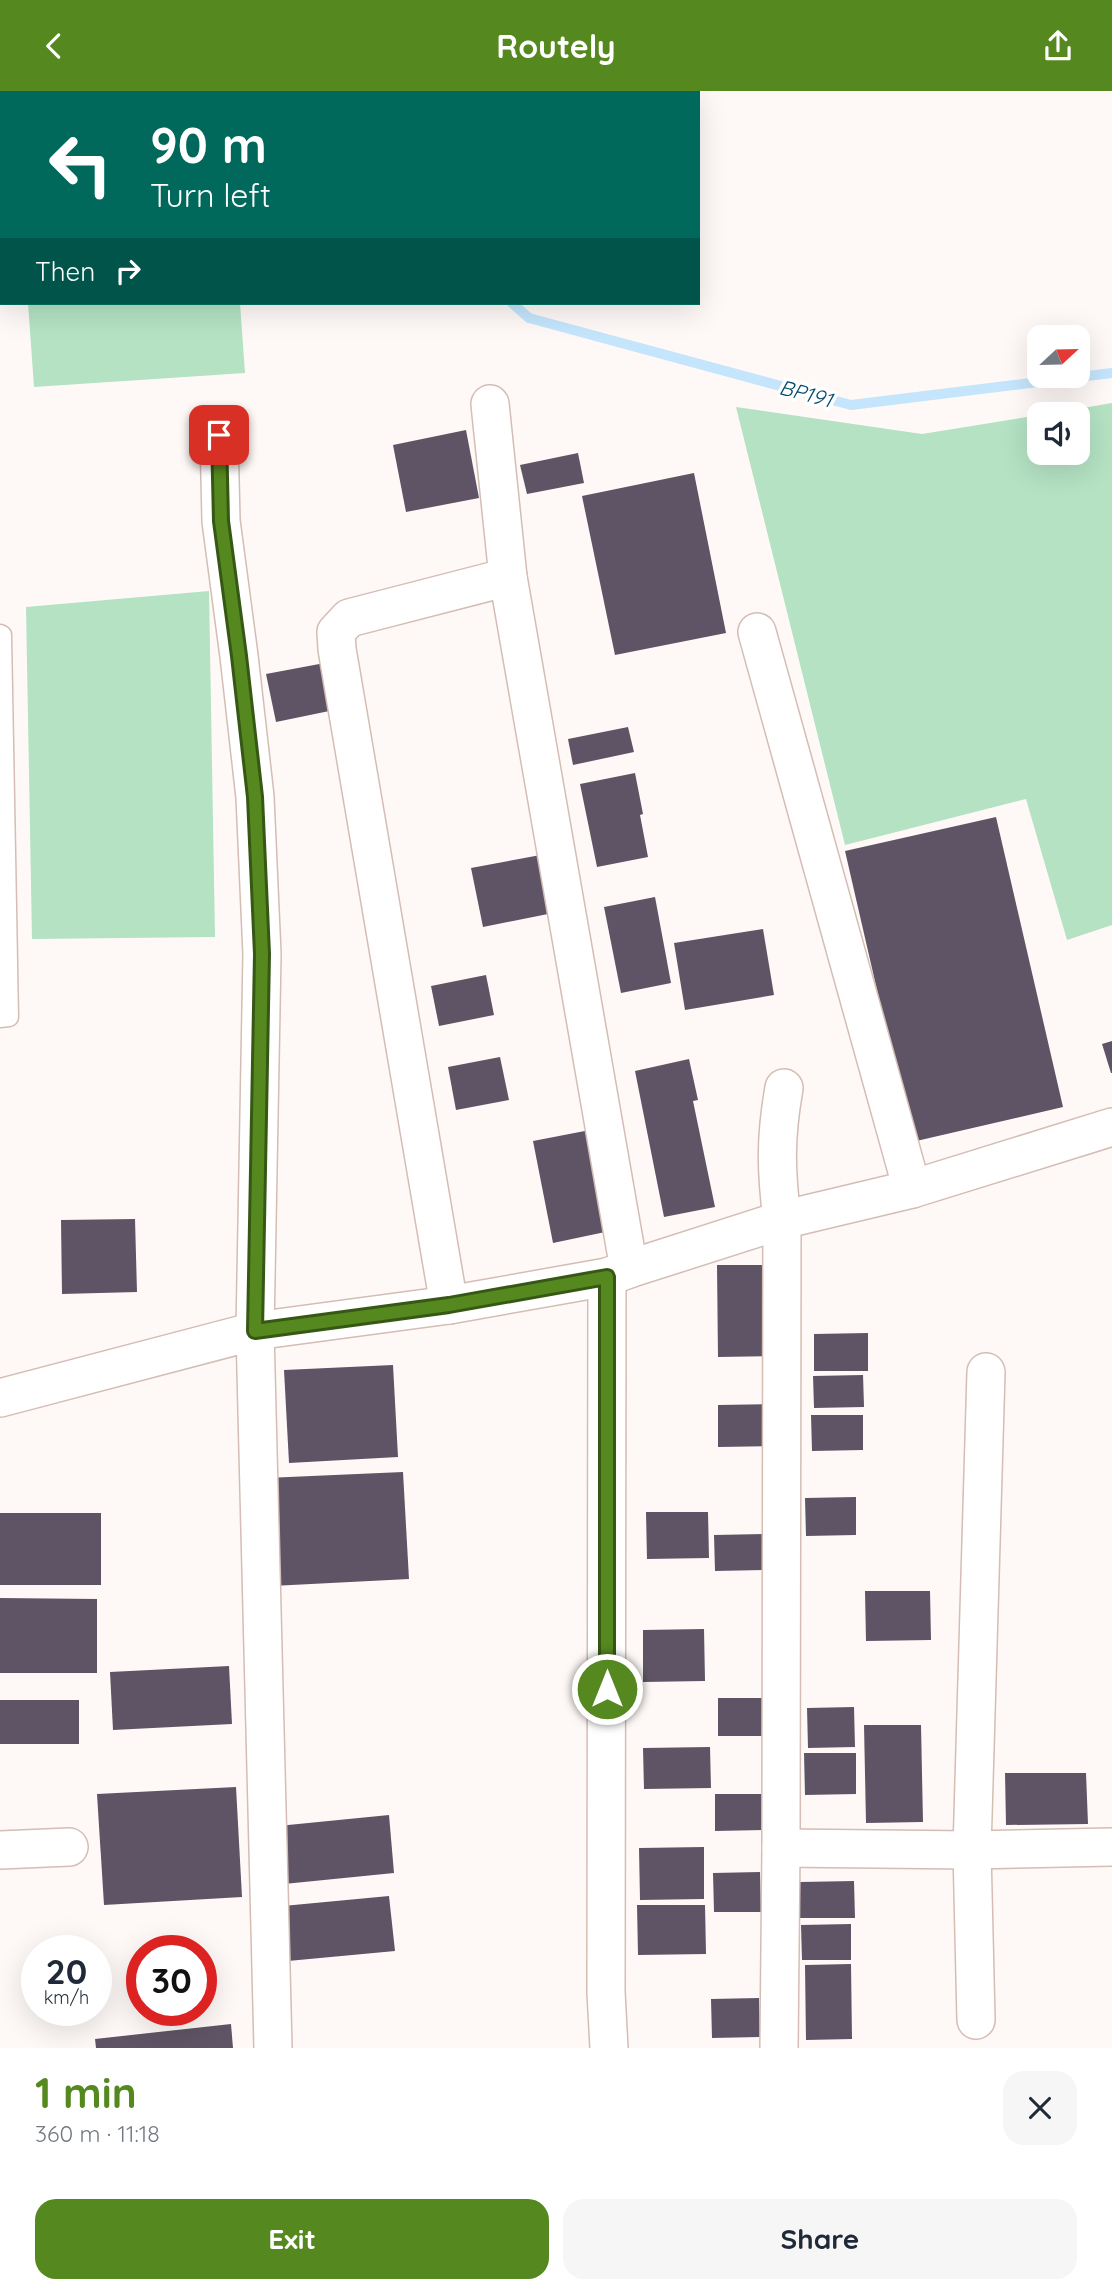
<!DOCTYPE html>
<html lang="en">
<head>
<meta charset="utf-8">
<style>
  body { margin:0; font-family:Quicksand,sans-serif; background:#f6f6f7; color:#1f2937; height:100vh; display:flex; flex-direction:column; font-size:26px; white-space:nowrap }
  * { box-sizing:border-box; margin:0 }
  p { font-size:23px; color:#747a83 }
  .icon { flex:none; width:38px; height:38px; fill:none; stroke:currentColor; stroke-width:2; stroke-linecap:round; stroke-linejoin:round }
  .map { position:relative; height:1957px; overflow:hidden }
  .side { display:flex; flex-direction:column; background:#fff; flex:1 }
  .side>* { flex:none }
  .guide { position:absolute; left:0px; top:0px; width:700px; height:214px; box-shadow:0 7px 28px #0002; background:#00695c; color:#fff; overflow:hidden }
  .needle { width:46px; rotate:68deg }
  .tools { position:absolute; left:1027px; top:234px; display:grid; gap:14px }
  .tools a { display:grid; place-items:center; width:63px; height:63px; border-radius:14px; background:#fff; box-shadow:0 7px 28px #0002; font-size:35px }
  .speed { position:absolute; left:21px; top:1844px; display:flex; gap:14px; font-size:35px; font-weight:700; text-align:center }
  .speed>* { display:grid; place-content:center; width:91px; height:91px; border-radius:50%; background:#fff; box-shadow:0 7px 28px #0002; line-height:1 }
  .speed small { font-size:18px; font-weight:400 }
  .speed .limit { border:10px solid #d22; background:#fff; color:#111 }
  .pin { position:absolute; display:grid; place-items:center; width:60px; height:60px; color:#fff; margin:-30px; border-radius:14px; box-shadow:0 4px 10px #0006 }
  .me { position:absolute; width:77px; margin:-38px; rotate:0deg; stroke-linejoin:round; filter:drop-shadow(0 0 5px #0008) }
  .turn { display:flex; align-items:center; gap:24px; height:147px; padding:0 35px; font-size:32px }
  .turn .icon { width:91px; height:91px; stroke-width:2.5 }
  .turn b { display:block; font-size:49px; line-height:60px }
  .then { display:flex; align-items:center; height:66px; padding:0 35px; background:#0003; gap:14px; font-size:26px }
  .round { display:grid; place-items:center; flex:none; width:74px; height:74px; border-radius:21px; background:#f6f6f7 }
  .summary { display:flex; align-items:center; justify-content:space-between; height:119px; padding:0 35px }
  h1 { font-size:42px; font-weight:700; line-height:52px; color:#55881f }
  .primary-button { display:flex; gap:14px; margin-top:auto; padding:14px 35px }
  .primary-button a { flex:1; height:80px; border-radius:21px; background:#55881f; color:#fff; font-size:28px; font-weight:700; line-height:80px; text-align:center }
  .primary-button a+a { background:#f6f6f7; color:#1f2937 }
  header { display:flex; justify-content:space-between; align-items:center; height:91px; padding:0 35px; background:#55881f; color:#fff; font-size:32px; font-weight:700 }
  .map>svg:first-child { display:block }
  .green { fill:#b4e2c3 }
  .lines { fill:none; stroke-linecap:round; stroke-linejoin:round }
  .stream { stroke:#c4e5fc; stroke-width:10 }
  .building { fill:#5e5465 }
  .service-casing { stroke:#d4bdb4; stroke-width:21 }
  .minor-casing { stroke:#d4bdb4; stroke-width:40 }
  .service { stroke:#fff; stroke-width:18 }
  .minor { stroke:#fff; stroke-width:37 }
  .route-casing { stroke:#375814; stroke-width:18 }
  .route { stroke:#55881f; stroke-width:12 }
  .labels { text-anchor:middle; dominant-baseline:central; stroke-width:7; stroke-linejoin:round; paint-order:stroke }
  .water-label { font-size:21px; font-style:italic; fill:#00496c; stroke:#fff }
</style>
</head>
<body>
<header><svg class="icon" aria-label="back" viewBox="0 0 24 24"><path d="M15 5l-7 7 7 7"/></svg>Routely<svg class="icon" aria-label="share" viewBox="0 0 24 24"><path d="M12 15V3M7 8l5-5 5 5M5 13v7h14v-7"/></svg></header>
<div class="map">
<svg width="1112" height="1957" viewBox="0 0 1112 1957">
  <rect width="100%" height="100%" fill="#fef9f7"/>
  <g class="green">
    <polygon points="28,212 240,212 245,282 34,296"/>
    <polygon points="1112,312 1112,834 1067,849 1026,708 845,754 736,316 922,343 1039,324 1040,362 1078,362 1078,324 1042,324"/>
    <polygon points="209,500 215,846 32,848 26,516"/>
  </g>
  <g class="lines">
    <polyline class="stream" points="512,212 529,227 851,314 1112,282"/>
  </g>
  <g class="building">
    <polygon points="466,339 479,407 406,421 393,354"/>
    <polygon points="578,362 584,392 527,403 520,374"/>
    <polygon points="694,382 726,542 615,564 582,405"/>
    <polygon points="330,571 339,618 276,631 266,583"/>
    <polygon points="628,636 634,661 573,674 568,648"/>
    <polygon points="635,682 643,723 640,724 648,766 597,776 580,693"/>
    <polygon points="996,726 1063,1016 912,1051 845,760"/>
    <polygon points="546,763 558,821 483,836 471,777"/>
    <polygon points="655,806 671,892 621,902 604,816"/>
    <polygon points="763,838 774,904 685,919 674,852"/>
    <polygon points="486,884 494,924 439,935 431,895"/>
    <polygon points="1112,950 1112,982 1111,982 1102,953"/>
    <polygon points="500,966 509,1009 456,1019 448,976"/>
    <polygon points="689,968 698,1009 693,1010 715,1116 664,1126 635,980"/>
    <polygon points="590,1039 610,1140 553,1152 533,1050"/>
    <polygon points="135,1128 137,1201 62,1203 61,1129"/>
    <polygon points="717,1174 773,1174 775,1265 718,1266"/>
    <polygon points="868,1242 868,1280 814,1280 814,1243"/>
    <polygon points="393,1274 398,1366 289,1372 284,1279"/>
    <polygon points="863,1284 864,1316 814,1317 813,1285"/>
    <polygon points="772,1313 773,1355 718,1356 718,1314"/>
    <polygon points="811,1324 863,1324 863,1359 812,1360"/>
    <polygon points="403,1381 409,1488 272,1495 266,1387"/>
    <polygon points="856,1406 856,1444 806,1445 805,1407"/>
    <polygon points="646,1421 708,1421 709,1467 647,1468"/>
    <rect x="0" y="1422" width="101" height="72"/>
    <polygon points="767,1443 767,1479 715,1480 714,1444"/>
    <polygon points="865,1500 930,1500 931,1549 866,1550"/>
    <polygon points="0,1507 97,1508 97,1582 0,1582"/>
    <polygon points="704,1538 705,1590 643,1591 643,1539"/>
    <polygon points="229,1575 232,1633 113,1639 110,1581"/>
    <rect x="718" y="1607" width="45" height="38"/>
    <rect x="0" y="1609" width="79" height="44"/>
    <polygon points="854,1616 855,1656 808,1657 807,1617"/>
    <polygon points="864,1634 921,1634 923,1731 866,1732"/>
    <polygon points="710,1656 711,1697 644,1698 643,1657"/>
    <polygon points="804,1662 856,1662 856,1703 805,1704"/>
    <polygon points="1005,1682 1086,1682 1088,1733 1006,1734"/>
    <polygon points="236,1696 242,1806 104,1814 97,1703"/>
    <polygon points="715,1703 766,1703 766,1739 715,1740"/>
    <polygon points="389,1724 394,1782 284,1793 278,1735"/>
    <polygon points="704,1756 704,1808 640,1809 639,1757"/>
    <polygon points="760,1781 761,1821 714,1821 713,1782"/>
    <polygon points="854,1790 855,1827 800,1827 800,1791"/>
    <polygon points="389,1805 395,1860 288,1870 283,1815"/>
    <polygon points="637,1814 705,1814 706,1863 638,1864"/>
    <polygon points="851,1833 851,1869 802,1869 801,1834"/>
    <polygon points="851,1873 852,1948 806,1949 805,1874"/>
    <polygon points="759,1907 760,1946 712,1947 711,1908"/>
    <polygon points="231,1933 233,1957 96,1957 95,1948"/>
  </g>
  <g class="lines">
    <defs>
      <polyline id="service" points="0,543 2,544 9,926 0,927"/>
      <g id="minor">
        <polyline points="490,313 508,486 629,1178 782,1129 912,1098 1112,1036"/>
        <polyline points="219,344 221,430 239,565 255,706 262,863 255,1240 449,1214 607,1186 629,1178"/>
        <polyline points="757,541 912,1098"/>
        <polyline points="607,1186 606,1901 609,1957"/>
        <polyline points="449,1214 337,558 336,541 349,527 508,486"/>
        <polyline points="0,1307 255,1240 273,1957"/>
        <polyline points="781,1757 972,1759 1112,1756"/>
        <polyline points="0,1759 69,1756"/>
        <polyline points="976,1929 972,1759 986,1281"/>
        <path d="M 779,1957 L 781,1757 L 782,1129 C 776,1079 775,1048 784,997"/>
      </g>
    </defs>
    <use href="#service" class="service-casing"/>
    <use href="#minor" class="minor-casing"/>
    <use href="#service" class="service"/>
    <use href="#minor" class="minor"/>
  </g>
  <g class="lines">
    <defs>
      <polyline id="route" points="219,344 221,430 239,565 255,706 262,863 255,1240 449,1214 607,1186 607,1598"/>
    </defs>
    <use href="#route" class="route-casing"/>
    <use href="#route" class="route"/>
  </g>
  <g class="labels">
    <g class="water-label">
      <text transform="translate(806 302) rotate(15)">BP191</text>
    </g>
  </g>
</svg>
<div class="tools">
<a><svg class="needle" viewBox="-14 -14 28 28"><path d="M0-13l5 13h-10z" fill="#e53935"/><path d="M0 13l5-13h-10z" fill="#747a83"/></svg></a>
<a><svg class="icon" aria-label="sound" viewBox="0 0 24 24"><path d="M4 9h4l5-4v14l-5-4H4zM17 9q2 3 0 6"/></svg></a>
</div>
<div class="speed"><div>20<small>km/h</small></div><div class="limit">30</div></div>
<div class="pin" style="left:219px;top:344px;background:#d93025"><svg class="icon" aria-label="arrive" viewBox="0 0 24 24"><path d="M6 21V4h12l-3 4 3 4H6"/></svg></div>
<svg class="me" style="left:607px;top:1598px" viewBox="-20 -20 40 40"><circle r="17" fill="#55881f" stroke="#fff" stroke-width="3"/><path d="M0-11L8 9 0 5-8 9z" fill="#fff"/></svg>
<div class="guide">
<div class="turn"><svg class="icon" aria-label="left" viewBox="0 0 24 24"><path d="M17 20v-9H6M10 6l-5 5 5 5"/></svg><div><b>90 m</b>Turn left</div></div>
<div class="then">Then<svg class="icon" aria-label="right" viewBox="0 0 24 24"><path d="M7 20v-9h11M14 6l5 5-5 5"/></svg></div>
</div>
</div>
<section class="side">
<div class="summary"><div><h1>1 min</h1><p>360 m · 11:18</p></div><a class="round"><svg class="icon" aria-label="close" viewBox="0 0 24 24"><path d="M6 6l12 12M18 6L6 18"/></svg></a></div>
<div class="primary-button"><a>Exit</a><a>Share</a></div>
</section>
</body>
</html>
